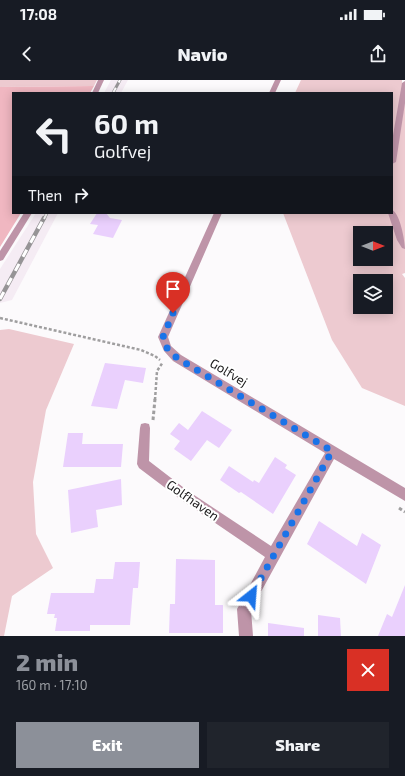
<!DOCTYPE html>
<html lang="en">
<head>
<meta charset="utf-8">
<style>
  body { margin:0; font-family:"Exo 2",sans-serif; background:#20242c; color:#f1f3f6; height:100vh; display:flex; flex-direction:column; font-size:15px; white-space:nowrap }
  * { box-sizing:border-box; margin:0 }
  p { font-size:13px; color:#9ea1a6 }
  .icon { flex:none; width:22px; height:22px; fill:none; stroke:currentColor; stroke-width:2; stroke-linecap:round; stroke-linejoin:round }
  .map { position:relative; height:556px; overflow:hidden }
  .details { display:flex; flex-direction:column; background:#171b24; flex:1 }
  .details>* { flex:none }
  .hud { position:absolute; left:12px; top:12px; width:381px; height:122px; border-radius:0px; box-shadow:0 2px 10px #0003; background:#171b24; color:#f1f3f6; overflow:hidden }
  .needle { width:26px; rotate:90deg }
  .tools { position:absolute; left:353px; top:146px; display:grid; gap:8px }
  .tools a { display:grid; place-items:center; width:40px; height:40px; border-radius:0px; background:#171b24; box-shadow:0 2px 10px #0003; font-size:20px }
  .pin { position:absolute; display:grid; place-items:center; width:34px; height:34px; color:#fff; margin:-41px -17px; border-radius:50% 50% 50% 0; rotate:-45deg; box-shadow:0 0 4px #0007 }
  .pin .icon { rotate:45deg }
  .me { position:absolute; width:44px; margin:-22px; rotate:28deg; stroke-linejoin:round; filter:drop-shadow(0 0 3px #0008) }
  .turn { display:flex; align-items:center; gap:14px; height:84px; padding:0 16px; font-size:18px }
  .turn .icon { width:52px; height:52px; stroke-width:2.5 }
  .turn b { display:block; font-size:28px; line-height:34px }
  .then { display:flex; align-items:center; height:38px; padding:0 16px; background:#0003; gap:8px; font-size:15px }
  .round { display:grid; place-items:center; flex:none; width:42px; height:42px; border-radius:0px; background:#20242c }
  .head { display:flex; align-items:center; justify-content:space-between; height:68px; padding:0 16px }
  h1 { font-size:24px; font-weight:800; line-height:30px; color:#8c9099 }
  .primary-button { display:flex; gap:8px; margin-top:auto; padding:8px 16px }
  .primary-button a { flex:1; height:46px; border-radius:0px; background:#8c9099; color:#fff; font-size:16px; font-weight:800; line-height:46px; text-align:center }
  .primary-button a+a { background:#20242c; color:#f1f3f6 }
  .status { display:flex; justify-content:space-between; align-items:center; height:28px; padding:0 20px; background:#171b24; direction:ltr }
  .status svg { height:11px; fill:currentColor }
  header { display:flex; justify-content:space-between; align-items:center; height:52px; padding:0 16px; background:#171b24; font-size:18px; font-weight:800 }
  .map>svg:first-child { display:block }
  .built { fill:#f5ecf4 }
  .green { fill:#edcad0; fill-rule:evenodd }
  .forest { fill:#f0b7c1 }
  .building { fill:#ead0fd }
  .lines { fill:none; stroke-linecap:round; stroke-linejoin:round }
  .path-far1 { stroke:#9f9e9f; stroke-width:2.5; stroke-dasharray:3 2; stroke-linecap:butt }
  .path { stroke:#9f9e9f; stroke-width:3; stroke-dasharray:3.5 2.5; stroke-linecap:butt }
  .minor { fill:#be94a8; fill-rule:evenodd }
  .rail-far1-casing { stroke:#969496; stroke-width:3 }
  .rail-casing { stroke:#969496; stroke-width:4.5 }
  .rail-far1 { stroke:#fff; stroke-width:2; stroke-dasharray:6; stroke-linecap:butt }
  .rail { stroke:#fff; stroke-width:3; stroke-dasharray:8; stroke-linecap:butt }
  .route { stroke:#1a73e8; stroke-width:7; stroke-dasharray:0 12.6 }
  .labels { text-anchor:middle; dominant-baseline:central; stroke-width:4; stroke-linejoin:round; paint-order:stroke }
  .street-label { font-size:13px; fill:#1a191a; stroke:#fff }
</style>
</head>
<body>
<div class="status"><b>17:08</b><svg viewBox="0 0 49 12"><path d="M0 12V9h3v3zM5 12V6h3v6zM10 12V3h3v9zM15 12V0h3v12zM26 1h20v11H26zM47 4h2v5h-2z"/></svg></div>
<header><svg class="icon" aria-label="back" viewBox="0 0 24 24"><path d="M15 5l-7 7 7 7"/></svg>Navio<svg class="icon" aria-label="share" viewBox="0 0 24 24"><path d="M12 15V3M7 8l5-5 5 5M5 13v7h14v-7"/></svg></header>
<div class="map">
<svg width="405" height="556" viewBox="0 0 405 556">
  <rect width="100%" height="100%" fill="#fcfafc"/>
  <g class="built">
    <polygon points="111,0 128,0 121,13 104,13"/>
    <polygon points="36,133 58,133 12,220 0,223 0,189"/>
  </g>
  <g class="green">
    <polygon points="0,0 97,0 94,6 0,7"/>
    <path d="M 301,0 L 402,0 L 402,6 L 405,7 L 405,193 L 402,194 L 405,198 L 405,326 L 362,308 L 332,260 L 283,133 L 392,133 L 392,13 L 295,13 ZM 360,153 L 386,153 L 386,179 L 360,179 ZM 360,201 L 386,201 L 386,227 L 360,227 Z"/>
    <polygon points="9,249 74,264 46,330 33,402 36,454 53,488 12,516 4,556 0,556 0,250"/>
  </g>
  <polygon class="forest" points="94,6 90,13 13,13 13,133 21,133 0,167 0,7"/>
  <g class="building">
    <polygon points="97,133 104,134 106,133 110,138 122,140 113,158 93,154 98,145 90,144"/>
    <polygon points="105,283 146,288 143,303 125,300 117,329 91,326"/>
    <polygon points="202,331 232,350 219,368 207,360 191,381 174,369 180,361 170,354 179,343 188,350"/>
    <polygon points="68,353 83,353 82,364 123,364 121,387 63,387"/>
    <polygon points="275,377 287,385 285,388 296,395 273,434 241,412 239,413 220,400 229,386 253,402 254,400 259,403"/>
    <polygon points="121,399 122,425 96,430 98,447 71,453 68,410"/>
    <polygon points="319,441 357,466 362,453 381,465 366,504 307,464"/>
    <polygon points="176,479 215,480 215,525 223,525 223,553 169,553 170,524 175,524"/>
    <polygon points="115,482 140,482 138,508 133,508 130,545 90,545 90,551 55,551 57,538 54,538 55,534 47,534 51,513 94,513 96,499 113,499"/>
    <polygon points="405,505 405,556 378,556 387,534 392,537"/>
    <polygon points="318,535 340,538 341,556 318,556"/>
    <polygon points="268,543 304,548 304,556 268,556"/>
  </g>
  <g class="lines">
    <g class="path-far1">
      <polyline points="0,238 141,270 155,276 160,280"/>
      <polyline points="155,320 157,291 163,282"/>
    </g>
    <g class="path">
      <polyline points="153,340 155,319"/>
      <polyline points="399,428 405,432"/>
    </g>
    <g class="minor">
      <polygon points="98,0 104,0 98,13 92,13"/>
      <polygon points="275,0 281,0 275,13 269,13"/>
      <polygon points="405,1 405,23 396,82 392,84 392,61 402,3"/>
      <path d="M 392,130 C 400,133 405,161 405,169 L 402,168 L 397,160 L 388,133 L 392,133 Z"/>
      <polygon points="24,133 32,133 3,180 0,181 0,171"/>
      <polygon points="214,133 222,133 168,257 171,266 181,275 405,408 405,421 334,379 251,530 253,556 239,556 237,529 265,477 180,419 139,388 137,384 140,348 141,344 145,343 149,344 150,348 149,381 188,411 271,466 325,373 173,281 164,271 158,257"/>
    </g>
    <defs>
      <g id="rail-far1">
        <polyline points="113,13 120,0"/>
        <polyline points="44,139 47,133"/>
      </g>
      <polyline id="rail" points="0,219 44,138"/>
    </defs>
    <use href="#rail-far1" class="rail-far1-casing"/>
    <use href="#rail" class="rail-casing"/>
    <use href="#rail-far1" class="rail-far1"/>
    <use href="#rail" class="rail"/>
  </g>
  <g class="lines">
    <polyline class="route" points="173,233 163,257 167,268 177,278 332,371 251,516"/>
  </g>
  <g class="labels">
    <g class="street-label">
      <text transform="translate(229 292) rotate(31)">Golfvej</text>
      <text transform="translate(193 420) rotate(35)">Golfhaven</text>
    </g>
  </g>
</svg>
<div class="tools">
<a><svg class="needle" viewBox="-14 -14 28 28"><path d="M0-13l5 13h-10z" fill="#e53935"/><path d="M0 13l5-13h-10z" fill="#9ea1a6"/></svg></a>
<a><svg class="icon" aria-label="layers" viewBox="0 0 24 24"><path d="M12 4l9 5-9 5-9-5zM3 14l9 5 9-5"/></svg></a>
</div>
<div class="pin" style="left:173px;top:233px;background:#d93025"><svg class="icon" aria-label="arrive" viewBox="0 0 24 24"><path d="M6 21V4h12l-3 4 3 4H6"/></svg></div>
<svg class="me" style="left:251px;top:516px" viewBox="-20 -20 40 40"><path d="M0-17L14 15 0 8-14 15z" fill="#1a73e8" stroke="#fff" stroke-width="4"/></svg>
<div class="hud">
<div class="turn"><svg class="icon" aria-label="left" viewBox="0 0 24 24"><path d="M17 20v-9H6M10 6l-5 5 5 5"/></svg><div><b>60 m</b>Golfvej</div></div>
<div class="then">Then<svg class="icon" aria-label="right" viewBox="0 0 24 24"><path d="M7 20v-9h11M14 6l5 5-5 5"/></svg></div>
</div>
</div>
<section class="details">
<div class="head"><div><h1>2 min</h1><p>160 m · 17:10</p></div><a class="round" style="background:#d93025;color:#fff"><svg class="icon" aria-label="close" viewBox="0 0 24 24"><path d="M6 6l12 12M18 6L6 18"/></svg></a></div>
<div class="primary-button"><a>Exit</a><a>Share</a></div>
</section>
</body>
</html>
